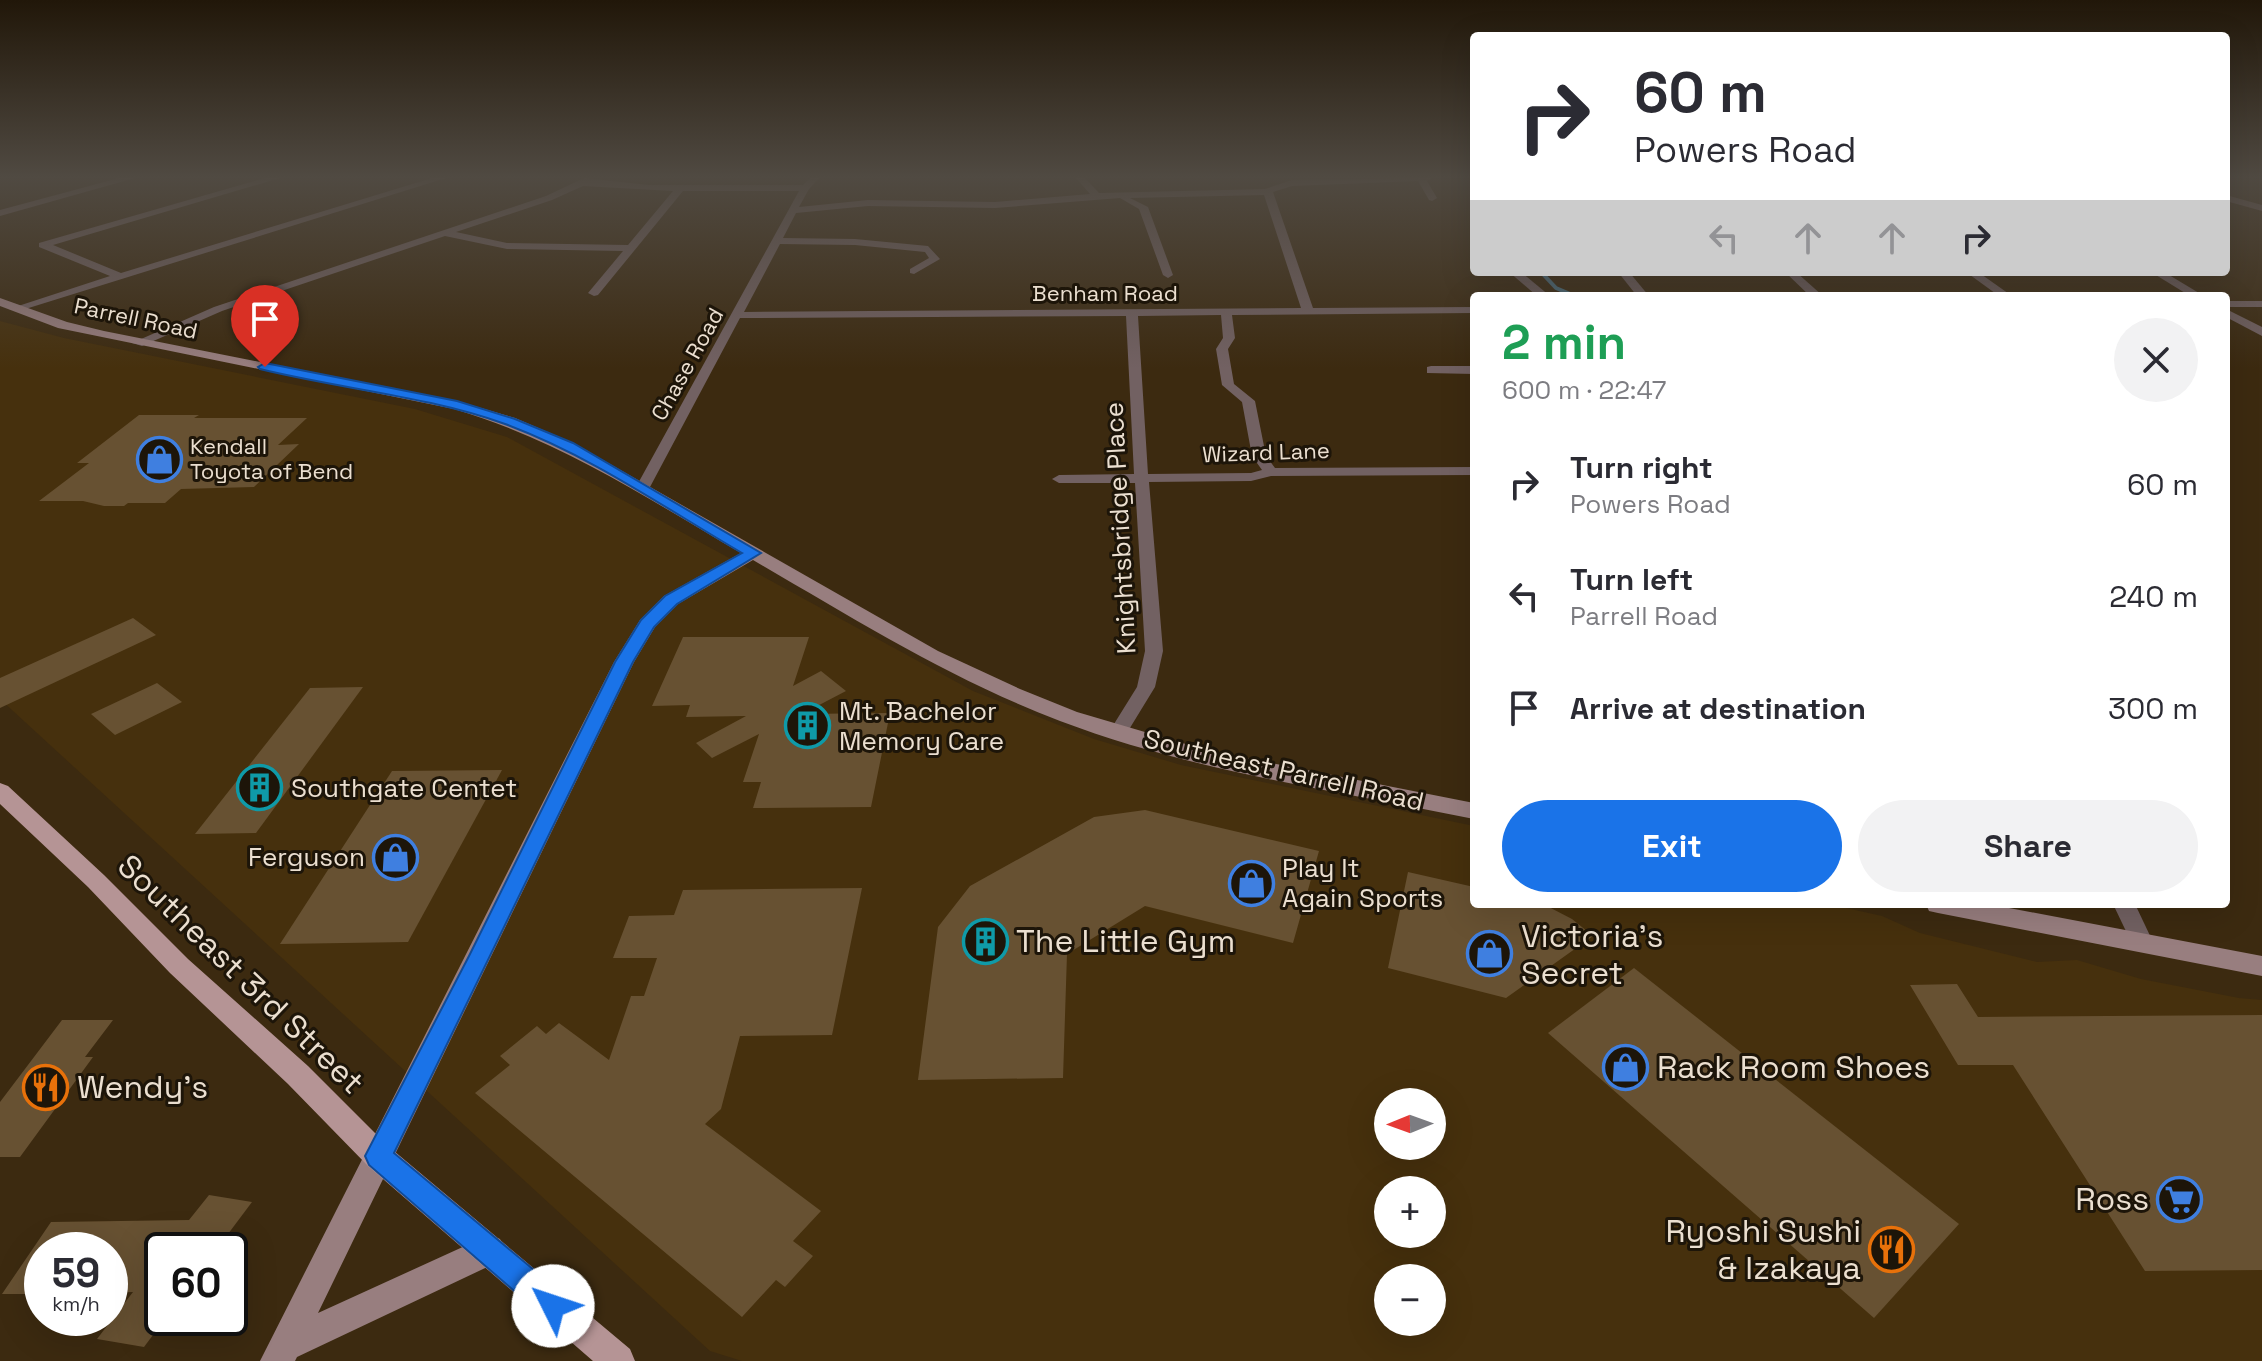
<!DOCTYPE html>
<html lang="en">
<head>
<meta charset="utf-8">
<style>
  body { margin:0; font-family:"Space Grotesk",sans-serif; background:#f2f2f3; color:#2b2b33; height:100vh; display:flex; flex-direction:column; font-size:30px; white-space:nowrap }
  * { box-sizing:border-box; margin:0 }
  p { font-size:26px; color:#7c7c81 }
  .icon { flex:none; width:44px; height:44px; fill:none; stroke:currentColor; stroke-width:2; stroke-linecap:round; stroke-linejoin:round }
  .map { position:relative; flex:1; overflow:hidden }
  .drawer { position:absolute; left:1470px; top:292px; width:760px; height:616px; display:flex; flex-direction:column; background:#fff; border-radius:8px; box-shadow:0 8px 32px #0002 }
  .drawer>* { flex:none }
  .hud { position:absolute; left:1470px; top:32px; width:760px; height:244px; border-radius:8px; box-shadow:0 8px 32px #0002; background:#fff; color:#2b2b33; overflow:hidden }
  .needle { width:52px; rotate:269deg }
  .tools { position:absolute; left:1374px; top:1088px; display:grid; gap:16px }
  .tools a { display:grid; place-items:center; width:72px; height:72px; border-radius:50%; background:#fff; box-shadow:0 8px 32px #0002; font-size:40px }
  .speed { position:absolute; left:24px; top:1232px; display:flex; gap:16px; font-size:40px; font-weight:700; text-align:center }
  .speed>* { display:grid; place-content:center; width:104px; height:104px; border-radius:50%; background:#fff; box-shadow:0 8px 32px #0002; line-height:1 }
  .speed small { font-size:20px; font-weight:400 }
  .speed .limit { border:4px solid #111; border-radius:12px; background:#fff; color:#111 }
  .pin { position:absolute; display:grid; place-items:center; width:68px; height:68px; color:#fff; margin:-82px -34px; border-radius:50% 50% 50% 0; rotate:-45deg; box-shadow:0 0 8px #0007 }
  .pin .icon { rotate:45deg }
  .me { position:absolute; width:88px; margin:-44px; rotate:311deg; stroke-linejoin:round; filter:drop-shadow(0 0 6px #0008) }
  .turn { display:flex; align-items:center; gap:28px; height:168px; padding:0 32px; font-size:36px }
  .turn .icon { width:104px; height:104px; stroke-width:2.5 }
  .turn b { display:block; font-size:56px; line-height:68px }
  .lanes { display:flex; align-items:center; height:76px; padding:0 32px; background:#0003; justify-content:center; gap:40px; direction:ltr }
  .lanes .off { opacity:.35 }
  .round { display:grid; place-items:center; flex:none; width:84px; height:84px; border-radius:42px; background:#f2f2f3 }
  .summary { display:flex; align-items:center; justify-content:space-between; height:136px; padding:0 32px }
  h1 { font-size:48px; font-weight:700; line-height:60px; color:#1e9e55 }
  .primary-button { display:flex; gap:16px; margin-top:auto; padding:16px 32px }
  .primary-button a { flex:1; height:92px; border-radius:48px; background:#1a73e8; color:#fff; font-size:32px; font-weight:700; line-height:92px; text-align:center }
  .primary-button a+a { background:#f2f2f3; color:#2b2b33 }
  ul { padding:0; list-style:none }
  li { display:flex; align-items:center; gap:24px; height:112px; padding:0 32px }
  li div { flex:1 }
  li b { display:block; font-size:30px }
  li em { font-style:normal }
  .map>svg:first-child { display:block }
  .built { fill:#46300d; fill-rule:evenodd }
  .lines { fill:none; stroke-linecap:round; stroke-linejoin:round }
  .stream { stroke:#4d7488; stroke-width:4 }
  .building { fill:#675132 }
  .street { fill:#726162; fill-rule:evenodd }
  .secondary { fill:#987e7f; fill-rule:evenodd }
  .primary { fill:#b59495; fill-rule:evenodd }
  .route { fill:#1a73e8; stroke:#114b97; stroke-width:2 }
  .labels { text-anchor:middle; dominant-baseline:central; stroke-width:6; stroke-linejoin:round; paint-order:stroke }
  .far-street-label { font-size:22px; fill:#ebdfd0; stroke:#1d1509 }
  .far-poi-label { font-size:22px; fill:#ebdfd0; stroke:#1d1509; text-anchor:start }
  .street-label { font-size:26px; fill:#ebdfd0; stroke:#1d1509 }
  .poi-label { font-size:26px; fill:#ebdfd0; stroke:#1d1509; text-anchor:start }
  .near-poi-label { font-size:32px; fill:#ebdfd0; stroke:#1d1509; text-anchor:start }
  .near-street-label { font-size:32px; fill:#ebdfd0; stroke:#1d1509 }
</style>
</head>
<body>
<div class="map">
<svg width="2262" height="1361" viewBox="0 0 2262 1361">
  <rect width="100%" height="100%" fill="#3c2a10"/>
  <path class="built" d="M 0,321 L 64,338 L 415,409 L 507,437 L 973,691 L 1094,739 L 1181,765 L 1474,826 L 1474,904 L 1828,904 L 1882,916 L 1920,933 L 2037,962 L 2077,960 L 2141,979 L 2239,998 L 2262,1000 L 2262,1361 L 742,1361 L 710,1351 L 0,699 ZM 1388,1102 L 1432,1102 L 1432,1146 L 1388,1146 ZM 1388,1190 L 1432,1190 L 1432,1234 L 1388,1234 ZM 1388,1278 L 1432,1278 L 1432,1322 L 1388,1322 Z"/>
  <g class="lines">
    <polyline class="stream" points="1541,272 1556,288 1575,296"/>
  </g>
  <g class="building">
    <polygon points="139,415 199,415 194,418 307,418 278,445 299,444 254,487 181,489 165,503 128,503 124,506 104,506 83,501 39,501 89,463 77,463"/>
    <polygon points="133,618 156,635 0,708 0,678"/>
    <polygon points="683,637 809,637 793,686 821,671 846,691 802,714 890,713 871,807 753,808 761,782 743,782 759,734 712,758 696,743 746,716 686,717 690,705 652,706"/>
    <polygon points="157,683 182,702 115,735 91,714"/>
    <polygon points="363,687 256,833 195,834 310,688"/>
    <polygon points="502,770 408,942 280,944 392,771"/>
    <polygon points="1145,810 1319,851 1293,943 1145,906 1067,954 1063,1078 918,1080 938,927 970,886 1094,817"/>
    <polygon points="1408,872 1474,887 1474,904 1543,904 1572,919 1593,936 1506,998 1388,968"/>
    <polygon points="862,888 832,1035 740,1036 721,1109 705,1124 821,1211 793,1241 813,1256 785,1287 776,1280 742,1317 475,1093 510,1065 500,1056 537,1026 546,1034 559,1023 609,1060 631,996 644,996 657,958 613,958 629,916 674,915 683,890"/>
    <polygon points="1634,968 1959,1224 1874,1318 1548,1033"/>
    <polygon points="1957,984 1978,1017 2262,1015 2262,1270 2145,1271 2013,1065 1958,1065 1910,985"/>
    <polygon points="62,1020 113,1020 85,1057 93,1057 20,1157 0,1157 0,1102"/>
    <polygon points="209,1195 252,1202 216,1250 162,1250 162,1323 144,1347 97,1339 133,1292 110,1293 110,1250 42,1250 42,1294 2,1294 51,1222 189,1220"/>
  </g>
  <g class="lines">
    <g class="street">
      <polygon points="119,178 135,178 0,216 0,210"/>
      <polygon points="265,178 280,178 53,245 121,273 432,178 446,178 19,311 9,309 110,276 39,247 39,243"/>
      <path d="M 584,178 L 649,185 L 803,185 L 810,178 L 819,178 L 809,189 L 799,207 L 868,200 L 995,202 L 1090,194 L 1076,178 L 1085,178 L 1099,193 L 1265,189 L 1292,180 L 1432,178 L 1427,181 L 1437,198 L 1432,201 L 1429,200 L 1418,181 L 1292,186 L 1273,192 L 1313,308 L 1474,307 L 1474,313 L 1232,315 L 1235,338 L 1228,349 L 1234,384 L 1255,401 L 1266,456 L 1275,468 L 1474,467 L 1474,475 L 1271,476 L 1251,481 L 1149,482 L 1163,651 L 1155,687 L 1125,736 L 1118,738 L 1109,732 L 1137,687 L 1145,651 L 1135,483 L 1059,483 L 1052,479 L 1059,475 L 1134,474 L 1126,316 L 740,318 L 650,487 L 643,491 L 636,487 L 799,191 L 683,191 L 598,295 L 594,296 L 588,293 L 623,251 L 507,249 L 445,236 L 222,311 L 142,346 L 132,343 L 214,307 L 546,196 ZM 583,186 L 673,191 L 628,245 L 507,243 L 456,232 L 552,200 ZM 1264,195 L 1301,308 L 744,312 L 780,244 L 855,245 L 925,252 L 929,258 L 910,269 L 910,273 L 914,274 L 940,259 L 928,246 L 855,239 L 783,238 L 796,213 L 868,206 L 995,208 L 1120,198 L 1139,209 L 1163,275 L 1168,278 L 1173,275 L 1148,207 L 1130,198 ZM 1221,315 L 1223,338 L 1216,349 L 1222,385 L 1242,402 L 1252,456 L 1262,470 L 1251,473 L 1148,474 L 1138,316 Z"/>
      <polygon points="2226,195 2262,205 2262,211 2226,201"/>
      <polygon points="1509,272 1521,272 1550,296 1537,296"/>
      <polygon points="1618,272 1629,272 1649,296 1637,296"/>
      <polygon points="1785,272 1796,272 1823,296 1810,296"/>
      <polygon points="1966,272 1978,272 2012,296 1999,296"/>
      <polygon points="2151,272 2164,272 2204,296 2190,296"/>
      <rect x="2226" y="301" width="36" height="6"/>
      <polygon points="2226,309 2262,327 2262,336 2226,317"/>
      <polygon points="1431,366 1474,366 1474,374 1427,373 1427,367"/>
      <polygon points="2113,904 2135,904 2153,942 2150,948 2142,951 2134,948"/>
    </g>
    <g class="secondary">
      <path d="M 0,298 L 67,322 L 104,331 L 457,401 L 515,418 L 573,443 L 938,651 L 1020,689 L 1077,712 L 1206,750 L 1474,803 L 1474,819 C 1336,791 1192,771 1060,721 C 952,680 853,618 753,560 L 678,604 L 655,627 L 634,662 L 318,1313 L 489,1235 L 500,1239 L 505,1250 L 500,1261 L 297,1357 L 295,1361 L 260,1361 L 614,662 L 640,620 L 664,596 L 741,553 C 645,497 561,441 454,409 L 58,328 L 0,306 Z"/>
      <polygon points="1926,904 1988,904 2262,956 2262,976 1938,913 1929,911"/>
    </g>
    <polygon class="primary" points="0,783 8,786 104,875 188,959 308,1066 388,1146 630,1349 635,1361 593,1361 368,1166 288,1084 170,973 88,887 0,804"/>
  </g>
  <linearGradient id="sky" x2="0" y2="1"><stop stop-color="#211709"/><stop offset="0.48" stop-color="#504a42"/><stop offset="1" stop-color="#504a42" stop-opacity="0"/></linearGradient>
  <rect width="2262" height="369" fill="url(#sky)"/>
  <path class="route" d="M 265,363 L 457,401 L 515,419 L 573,443 L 761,553 L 677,604 L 654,627 L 633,662 L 394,1153 L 564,1295 L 568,1306 L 564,1316 L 553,1320 L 543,1316 L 369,1165 L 365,1156 L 469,956 L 615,662 L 641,620 L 665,596 L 742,553 C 665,508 589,455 505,424 C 427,396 341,389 260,369 L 258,367 Z"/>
  <defs>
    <symbol id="shop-ring" viewBox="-11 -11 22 22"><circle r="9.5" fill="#1d1509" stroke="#3f7fe0" stroke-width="1.5"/><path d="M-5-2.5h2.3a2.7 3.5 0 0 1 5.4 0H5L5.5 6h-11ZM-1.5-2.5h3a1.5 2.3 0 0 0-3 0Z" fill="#3f7fe0"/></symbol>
    <symbol id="building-ring" viewBox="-11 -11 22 22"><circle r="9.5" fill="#1d1509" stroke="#0f9aa8" stroke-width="1.5"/><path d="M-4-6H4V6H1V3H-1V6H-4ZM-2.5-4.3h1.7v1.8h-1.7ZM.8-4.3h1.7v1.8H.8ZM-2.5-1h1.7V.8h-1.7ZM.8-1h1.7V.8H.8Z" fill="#0f9aa8"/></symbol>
    <symbol id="restaurant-ring" viewBox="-11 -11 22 22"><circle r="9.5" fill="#1d1509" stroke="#e8710a" stroke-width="1.5"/><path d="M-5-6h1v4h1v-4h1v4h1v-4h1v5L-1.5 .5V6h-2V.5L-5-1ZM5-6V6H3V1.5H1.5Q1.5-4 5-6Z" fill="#e8710a"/></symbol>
    <symbol id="supermarket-ring" viewBox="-11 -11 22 22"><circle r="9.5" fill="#1d1509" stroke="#3f7fe0" stroke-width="1.5"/><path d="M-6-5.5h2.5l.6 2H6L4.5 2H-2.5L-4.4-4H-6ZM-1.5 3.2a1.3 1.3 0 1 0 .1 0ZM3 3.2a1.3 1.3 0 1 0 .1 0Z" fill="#3f7fe0"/></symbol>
  </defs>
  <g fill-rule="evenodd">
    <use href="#shop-ring" x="134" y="434" width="51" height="51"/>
    <use href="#building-ring" x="782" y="700" width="51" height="51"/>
    <use href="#building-ring" x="234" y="762" width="51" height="51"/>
    <use href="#shop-ring" x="370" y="832" width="51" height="51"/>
    <use href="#shop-ring" x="1226" y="858" width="51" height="51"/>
    <use href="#building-ring" x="960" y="916" width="51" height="51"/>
    <use href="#shop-ring" x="1464" y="928" width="51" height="51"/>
    <use href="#shop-ring" x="1600" y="1042" width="51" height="51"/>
    <use href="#restaurant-ring" x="20" y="1062" width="51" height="51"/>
    <use href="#supermarket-ring" x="2154" y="1174" width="51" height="51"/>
    <use href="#restaurant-ring" x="1866" y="1224" width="51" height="51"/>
  </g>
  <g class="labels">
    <g class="far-street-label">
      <text x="1105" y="293">Benham Road</text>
      <text transform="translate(136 318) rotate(12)">Parrell Road</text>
      <text transform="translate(687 364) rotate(-61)">Chase Road</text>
      <text transform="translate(1266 452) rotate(-2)">Wizard Lane</text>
    </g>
    <g class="far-poi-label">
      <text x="190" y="446">Kendall<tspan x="190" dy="25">Toyota of Bend</tspan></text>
    </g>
    <g class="street-label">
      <text transform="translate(1120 528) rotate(-93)">Knightsbridge Place</text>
      <text transform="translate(1284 770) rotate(13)">Southeast Parrell Road</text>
    </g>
    <g class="poi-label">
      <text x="839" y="711">Mt. Bachelor<tspan x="839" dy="30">Memory Care</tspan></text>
      <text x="291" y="788">Southgate Centet</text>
      <text x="365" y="857" text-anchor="end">Ferguson</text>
      <text x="1282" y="868">Play It<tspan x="1282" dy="30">Again Sports</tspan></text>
    </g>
    <g class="near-poi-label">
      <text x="1521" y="936">Victoria's<tspan x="1521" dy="37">Secret</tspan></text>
      <text x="1016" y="941">The Little Gym</text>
      <text x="1657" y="1067">Rack Room Shoes</text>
      <text x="77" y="1087">Wendy's</text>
      <text x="2149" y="1199" text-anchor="end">Ross</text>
      <text x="1861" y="1231" text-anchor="end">Ryoshi Sushi<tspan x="1861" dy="37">&amp; Izakaya</tspan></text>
    </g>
    <g class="near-street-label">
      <text transform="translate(241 974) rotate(44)">Southeast 3rd Street</text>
    </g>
  </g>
</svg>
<div class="tools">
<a><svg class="needle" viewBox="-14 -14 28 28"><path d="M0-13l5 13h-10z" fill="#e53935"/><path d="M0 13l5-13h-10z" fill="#7c7c81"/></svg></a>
<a>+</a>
<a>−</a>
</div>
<div class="speed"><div>59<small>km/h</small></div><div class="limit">60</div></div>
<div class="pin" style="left:265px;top:367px;background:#d93025"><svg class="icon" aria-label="arrive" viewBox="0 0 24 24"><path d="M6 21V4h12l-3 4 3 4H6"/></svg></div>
<svg class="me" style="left:553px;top:1306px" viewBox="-20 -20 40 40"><circle r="19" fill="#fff"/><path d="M0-13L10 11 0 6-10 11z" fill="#1a73e8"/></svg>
<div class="hud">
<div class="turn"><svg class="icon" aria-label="right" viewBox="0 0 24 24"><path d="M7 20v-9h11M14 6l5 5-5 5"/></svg><div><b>60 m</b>Powers Road</div></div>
<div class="lanes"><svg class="icon off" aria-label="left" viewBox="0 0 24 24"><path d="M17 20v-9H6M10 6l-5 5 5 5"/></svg><svg class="icon off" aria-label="ahead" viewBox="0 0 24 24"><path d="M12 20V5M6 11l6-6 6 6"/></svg><svg class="icon off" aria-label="ahead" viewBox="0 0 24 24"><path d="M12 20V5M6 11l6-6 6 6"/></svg><svg class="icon" aria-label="right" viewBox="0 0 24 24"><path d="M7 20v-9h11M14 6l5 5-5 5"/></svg></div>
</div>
<section class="drawer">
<div class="summary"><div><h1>2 min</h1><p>600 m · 22:47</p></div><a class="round"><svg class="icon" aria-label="close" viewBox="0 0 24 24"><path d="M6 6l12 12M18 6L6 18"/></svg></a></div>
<ul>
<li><svg class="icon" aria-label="right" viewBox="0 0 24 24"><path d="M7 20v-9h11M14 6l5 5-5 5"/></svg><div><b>Turn right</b><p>Powers Road</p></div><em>60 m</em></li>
<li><svg class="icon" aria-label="left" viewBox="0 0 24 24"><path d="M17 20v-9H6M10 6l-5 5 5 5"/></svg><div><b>Turn left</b><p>Parrell Road</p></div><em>240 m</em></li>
<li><svg class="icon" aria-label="arrive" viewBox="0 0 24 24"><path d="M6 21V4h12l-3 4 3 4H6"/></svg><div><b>Arrive at destination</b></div><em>300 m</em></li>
</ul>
<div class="primary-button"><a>Exit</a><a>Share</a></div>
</section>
</div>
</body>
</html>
